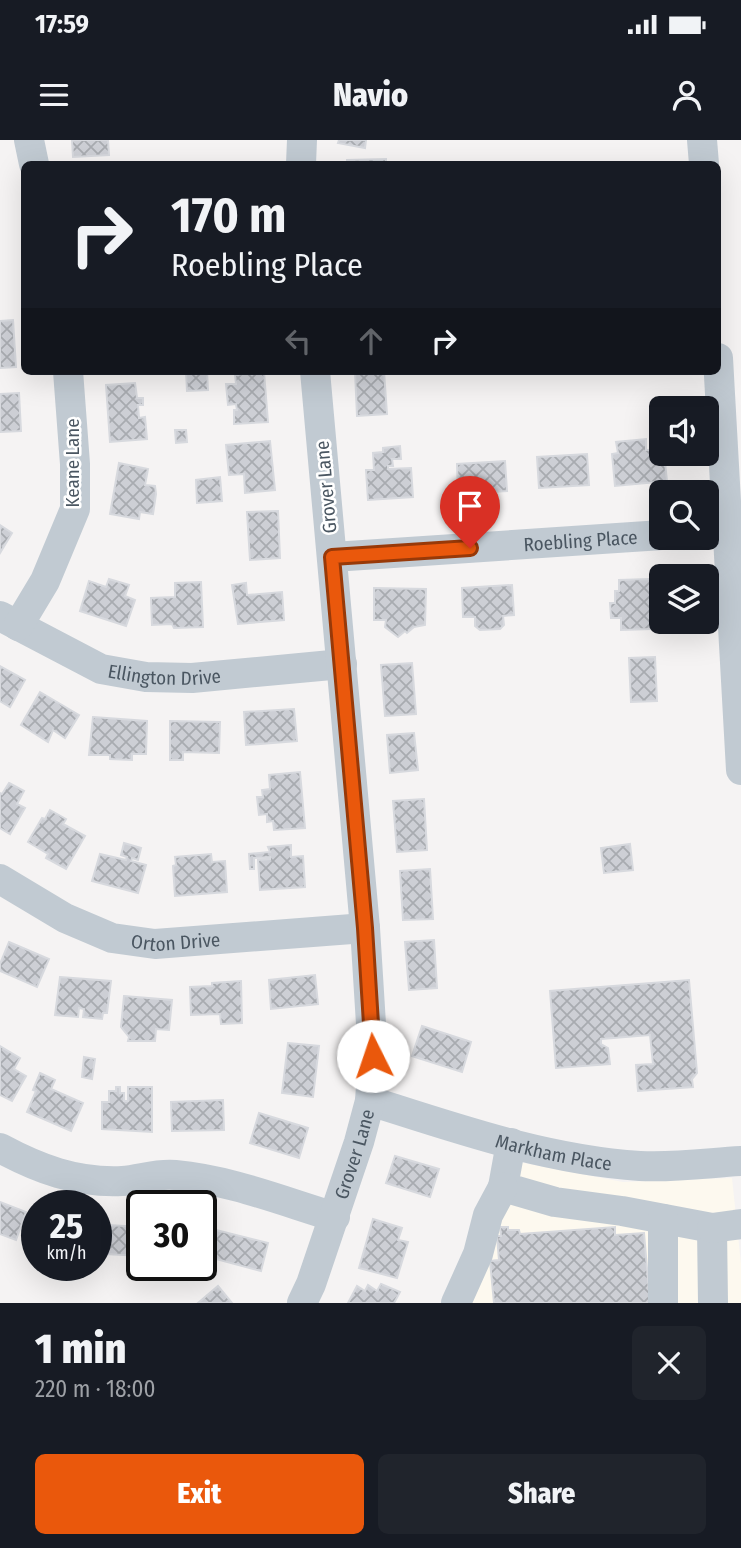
<!DOCTYPE html>
<html lang="en">
<head>
<meta charset="utf-8">
<style>
  body { margin:0; font-family:"Fira Sans Condensed",sans-serif; background:#20242c; color:#f1f3f6; height:100vh; display:flex; flex-direction:column; font-size:26px; white-space:nowrap }
  * { box-sizing:border-box; margin:0 }
  p { font-size:23px; color:#9ea1a6 }
  .icon { flex:none; width:38px; height:38px; fill:none; stroke:currentColor; stroke-width:2; stroke-linecap:round; stroke-linejoin:round }
  .map { position:relative; height:1163px; overflow:hidden }
  .panel { display:flex; flex-direction:column; background:#171b24; flex:1 }
  .panel>* { flex:none }
  .guide { position:absolute; left:21px; top:21px; width:700px; height:214px; border-radius:10px; box-shadow:0 7px 28px #0002; background:#171b24; color:#f1f3f6; overflow:hidden }
  .controls { position:absolute; left:649px; top:256px; display:grid; gap:14px }
  .controls a { display:grid; place-items:center; width:70px; height:70px; border-radius:10px; background:#171b24; box-shadow:0 7px 28px #0002; font-size:35px }
  .speed { position:absolute; left:21px; top:1050px; display:flex; gap:14px; font-size:35px; font-weight:700; text-align:center }
  .speed>* { display:grid; place-content:center; width:91px; height:91px; border-radius:50%; background:#171b24; box-shadow:0 7px 28px #0002; line-height:1 }
  .speed small { font-size:18px; font-weight:400 }
  .speed .limit { border:4px solid #111; border-radius:10px; background:#fff; color:#111 }
  .pin { position:absolute; display:grid; place-items:center; width:60px; height:60px; color:#fff; margin:-72px -30px; border-radius:50% 50% 50% 0; rotate:-45deg; box-shadow:0 0 7px #0007 }
  .pin .icon { rotate:45deg }
  .me { position:absolute; width:77px; margin:-38px; rotate:356deg; stroke-linejoin:round; filter:drop-shadow(0 0 5px #0008) }
  .turn { display:flex; align-items:center; gap:24px; height:147px; padding:0 35px; font-size:32px }
  .turn .icon { width:91px; height:91px; stroke-width:2.5 }
  .turn b { display:block; font-size:49px; line-height:60px }
  .lanes { display:flex; align-items:center; height:66px; padding:0 35px; background:#0003; justify-content:center; gap:35px; direction:ltr }
  .lanes .off { opacity:.35 }
  .round { display:grid; place-items:center; flex:none; width:74px; height:74px; border-radius:10px; background:#20242c }
  .overview { display:flex; align-items:center; justify-content:space-between; height:119px; padding:0 35px }
  h1 { font-size:42px; font-weight:800; line-height:52px }
  .cta { display:flex; gap:14px; margin-top:auto; padding:14px 35px }
  .cta a { flex:1; height:80px; border-radius:10px; background:#ea580c; color:#fff; font-size:28px; font-weight:800; line-height:80px; text-align:center }
  .cta a+a { background:#20242c; color:#f1f3f6 }
  .status { display:flex; justify-content:space-between; align-items:center; height:49px; padding:0 35px; background:#171b24; direction:ltr }
  .status svg { height:19px; fill:currentColor }
  header { display:flex; justify-content:space-between; align-items:center; height:91px; padding:0 35px; background:#171b24; font-size:32px; font-weight:800 }
  .map>svg:first-child { display:block }
  .commercial { fill:#fdf9ef }
  .building { fill:url(#building-cross-hatch); stroke:#d7d9de; stroke-width:2 }
  .lines { fill:none; stroke-linecap:round; stroke-linejoin:round }
  .minor { stroke:#c1cad2; stroke-width:30 }
  .route-casing { stroke:#983908; stroke-width:18 }
  .route { stroke:#ea580c; stroke-width:12 }
  .labels { text-anchor:middle; dominant-baseline:central; stroke-width:5; stroke-linejoin:round; paint-order:stroke }
  .street-label { font-size:19px; fill:#4a5661; stroke:#fff }
</style>
</head>
<body>
<div class="status"><b>17:59</b><svg viewBox="0 0 49 12"><path d="M0 12V9h3v3zM5 12V6h3v6zM10 12V3h3v9zM15 12V0h3v12zM26 1h20v11H26zM47 4h2v5h-2z"/></svg></div>
<header><svg class="icon" aria-label="menu" viewBox="0 0 24 24"><path d="M4 6h16M4 12h16M4 18h16"/></svg>Navio<svg class="icon" aria-label="person" viewBox="0 0 24 24"><circle cx="12" cy="8" r="4"/><path d="M4 21q1-7 8-7t8 7"/></svg></header>
<div class="map">
<svg width="741" height="1163" viewBox="0 0 741 1163">
  <defs>
    <pattern id="building-cross-hatch" width="8" height="8" patternUnits="userSpaceOnUse" patternTransform="scale(1.75)"><rect width="8" height="8" fill="#cdcfd5"/><path d="M0 0l8 8M0 8l8-8" fill="none" stroke="#a8abb0"/></pattern>
  </defs>
  <rect width="100%" height="100%" fill="#f5f3f3"/>
  <polygon class="commercial" points="497,1018 623,1042 732,1038 741,1124 741,1163 453,1163"/>
  <g class="building">
    <polygon points="72,0 108,0 109,15 73,17"/>
    <polygon points="339,0 366,0 365,8 338,3"/>
    <polygon points="386,19 386,24 347,24 347,20"/>
    <polygon points="13,180 16,227 0,228 0,181"/>
    <polygon points="186,231 207,231 208,250 187,251"/>
    <polygon points="355,231 384,231 387,274 357,276"/>
    <polygon points="264,232 268,282 234,284 234,270 237,270 236,264 228,265 226,244 236,244 235,235"/>
    <polygon points="135,243 137,258 143,258 143,265 138,265 139,278 145,277 147,299 110,302 106,245"/>
    <polygon points="19,253 21,291 0,292 0,254"/>
    <polygon points="175,290 186,290 187,302 176,303"/>
    <polygon points="646,299 646,310 662,309 662,313 664,313 667,341 615,346 612,314 618,313 616,302"/>
    <polygon points="270,301 275,350 245,353 244,334 229,335 226,305"/>
    <polygon points="400,306 401,319 392,319 393,326 388,326 388,329 411,328 413,357 368,360 366,330 374,330 373,313 383,312 383,308"/>
    <polygon points="587,314 589,345 539,348 537,317"/>
    <polygon points="505,321 507,351 458,354 457,324"/>
    <polygon points="119,323 148,329 145,345 155,346 156,354 153,374 140,372 139,379 110,374"/>
    <polygon points="220,337 222,361 197,363 196,340"/>
    <polygon points="278,371 280,418 250,420 247,372"/>
    <polygon points="0,385 12,393 0,413"/>
    <polygon points="109,439 129,445 125,456 135,460 126,486 80,471 89,441 106,447"/>
    <polygon points="650,439 651,489 621,490 621,478 611,478 610,463 615,463 615,451 619,451 619,440"/>
    <polygon points="201,442 203,487 174,488 172,484 152,485 151,458 175,457 175,443"/>
    <polygon points="246,443 247,455 282,452 284,480 238,484 232,445"/>
    <polygon points="512,445 514,475 503,476 504,485 500,489 480,490 475,486 475,477 463,477 462,448"/>
    <polygon points="374,448 426,449 425,485 414,487 407,493 405,491 398,497 385,487 386,480 374,480"/>
    <polygon points="655,517 657,561 631,562 629,518"/>
    <polygon points="412,523 416,574 385,576 381,525"/>
    <polygon points="0,526 25,540 10,567 0,561"/>
    <polygon points="40,552 79,575 65,598 53,590 48,602 21,585"/>
    <polygon points="294,569 297,601 246,605 244,572"/>
    <polygon points="93,577 147,581 146,614 132,614 132,620 110,619 110,615 89,615"/>
    <polygon points="170,581 220,582 219,613 183,612 183,620 170,620"/>
    <polygon points="414,593 418,630 390,633 387,595"/>
    <polygon points="300,632 305,688 274,690 273,681 267,682 267,674 259,675 257,657 263,657 262,650 270,649 269,635"/>
    <polygon points="9,643 24,651 17,664 25,668 10,694 0,688 0,653 2,654"/>
    <polygon points="424,659 427,710 397,712 393,661"/>
    <polygon points="50,670 66,679 63,684 85,696 66,729 46,718 48,714 28,702 42,678 45,679"/>
    <polygon points="124,703 141,708 138,720 132,718 131,721 146,725 138,753 92,741 100,714 126,720 127,717 121,715"/>
    <polygon points="630,704 633,730 604,733 601,708"/>
    <polygon points="291,705 291,717 303,716 305,747 260,750 258,720 270,719 270,717 254,718 254,729 250,729 249,714 270,712 268,707"/>
    <polygon points="211,714 212,722 225,721 227,752 175,756 173,726 176,725 175,717"/>
    <polygon points="430,729 433,779 403,780 400,731"/>
    <polygon points="434,800 437,848 409,850 405,802"/>
    <polygon points="9,802 49,819 37,847 0,831 0,824"/>
    <polygon points="315,835 318,864 271,869 269,840"/>
    <polygon points="60,837 111,841 107,873 103,873 102,879 83,877 84,869 79,868 78,877 55,875"/>
    <polygon points="689,840 697,933 692,939 693,947 638,951 636,925 653,924 650,895 601,899 601,904 608,908 610,924 556,928 550,851"/>
    <polygon points="241,841 242,883 221,884 220,874 191,875 190,847 212,846 212,843"/>
    <polygon points="124,856 172,860 169,890 156,889 155,901 128,901 129,897 121,887"/>
    <polygon points="422,886 471,902 462,932 412,916"/>
    <polygon points="288,903 319,906 313,957 282,953"/>
    <polygon points="0,906 20,918 14,929 26,936 12,961 0,955"/>
    <polygon points="84,917 95,919 92,939 82,937"/>
    <polygon points="40,933 55,940 51,949 83,963 71,991 27,972 36,951 33,950"/>
    <polygon points="116,947 120,947 120,953 124,953 124,961 128,961 128,947 152,947 152,992 102,989 102,962 109,962 109,951 116,951"/>
    <polygon points="223,960 224,990 172,991 171,962"/>
    <polygon points="259,973 308,988 299,1018 250,1003"/>
    <polygon points="395,1016 439,1029 430,1057 386,1043"/>
    <polygon points="0,1062 26,1072 16,1100 0,1094"/>
    <polygon points="373,1079 402,1088 398,1100 408,1102 397,1138 359,1128"/>
    <polygon points="37,1082 37,1118 27,1115"/>
    <polygon points="107,1085 142,1087 142,1116 105,1114"/>
    <polygon points="500,1087 508,1087 508,1090 519,1090 520,1094 615,1087 615,1095 644,1093 650,1163 494,1163 490,1121 499,1120 497,1096 501,1096"/>
    <polygon points="212,1089 268,1103 261,1131 205,1116"/>
    <polygon points="381,1144 400,1152 394,1163 348,1163 357,1146 365,1151 368,1145 377,1151"/>
    <polygon points="218,1146 232,1163 198,1163"/>
  </g>
  <g class="lines">
    <g class="minor">
      <polyline points="29,0 34,24"/>
      <polyline points="702,0 704,24"/>
      <polyline points="301,24 302,0"/>
      <polyline points="718,218 741,630"/>
      <path id="s1" d="M 333,417 L 662,395"/>
      <path id="s2" d="M 0,476 L 101,529 L 146,537 L 192,538 L 342,524"/>
      <polyline points="18,486 45,441 75,369 75,324 68,231"/>
      <path id="s3" d="M 0,739 L 65,778 L 112,798 L 155,804 L 365,788"/>
      <path id="s4" d="M 370,961 C 458,989 547,1020 640,1026 C 673,1028 708,1023 741,1021"/>
      <polyline points="511,1003 503,1047 555,1062 622,1071 712,1088 713,1163"/>
      <path d="M 0,1008 C 39,1029 76,1043 122,1041 C 139,1040 157,1033 175,1035 C 230,1040 282,1061 335,1077"/>
      <polyline points="712,1088 741,1084"/>
      <path id="s5" d="M 302,1163 L 311,1144 L 359,1002 L 370,961 L 373,916 L 365,788 L 315,231"/>
      <polyline points="456,1163 478,1114 488,1075 503,1047"/>
      <polyline points="663,1163 663,1079"/>
    </g>
  </g>
  <g class="lines">
    <defs>
      <polyline id="route" points="373,916 365,788 332,417 470,408"/>
    </defs>
    <use href="#route" class="route-casing"/>
    <use href="#route" class="route"/>
  </g>
  <g class="labels">
    <g class="street-label">
      <text transform="translate(72 323) rotate(-90)">Keane Lane</text>
      <text transform="translate(326 347) rotate(-95)">Grover Lane</text>
      <text stroke="none"><textPath href="#s1" startOffset="248">Roebling Place</textPath></text>
      <text stroke="none"><textPath href="#s2" startOffset="178">Ellington Drive</textPath></text>
      <text stroke="none"><textPath href="#s3" startOffset="191">Orton Drive</textPath></text>
      <text stroke="none"><textPath href="#s4" startOffset="191">Markham Place</textPath></text>
      <text stroke="none"><textPath href="#s5" startOffset="158">Grover Lane</textPath></text>
    </g>
  </g>
</svg>
<div class="controls">
<a><svg class="icon" aria-label="sound" viewBox="0 0 24 24"><path d="M4 9h4l5-4v14l-5-4H4zM17 9q2 3 0 6"/></svg></a>
<a><svg class="icon" aria-label="search" viewBox="0 0 24 24"><circle cx="10" cy="10" r="6"/><path d="M15 15l6 6"/></svg></a>
<a><svg class="icon" aria-label="layers" viewBox="0 0 24 24"><path d="M12 4l9 5-9 5-9-5zM3 14l9 5 9-5"/></svg></a>
</div>
<div class="speed"><div>25<small>km/h</small></div><div class="limit">30</div></div>
<div class="pin" style="left:470px;top:408px;background:#d93025"><svg class="icon" aria-label="arrive" viewBox="0 0 24 24"><path d="M6 21V4h12l-3 4 3 4H6"/></svg></div>
<svg class="me" style="left:373px;top:916px" viewBox="-20 -20 40 40"><circle r="19" fill="#fff"/><path d="M0-13L10 11 0 6-10 11z" fill="#ea580c"/></svg>
<div class="guide">
<div class="turn"><svg class="icon" aria-label="right" viewBox="0 0 24 24"><path d="M7 20v-9h11M14 6l5 5-5 5"/></svg><div><b>170 m</b>Roebling Place</div></div>
<div class="lanes"><svg class="icon off" aria-label="left" viewBox="0 0 24 24"><path d="M17 20v-9H6M10 6l-5 5 5 5"/></svg><svg class="icon off" aria-label="ahead" viewBox="0 0 24 24"><path d="M12 20V5M6 11l6-6 6 6"/></svg><svg class="icon" aria-label="right" viewBox="0 0 24 24"><path d="M7 20v-9h11M14 6l5 5-5 5"/></svg></div>
</div>
</div>
<section class="panel">
<div class="overview"><div><h1>1 min</h1><p>220 m · 18:00</p></div><a class="round"><svg class="icon" aria-label="close" viewBox="0 0 24 24"><path d="M6 6l12 12M18 6L6 18"/></svg></a></div>
<div class="cta"><a>Exit</a><a>Share</a></div>
</section>
</body>
</html>
